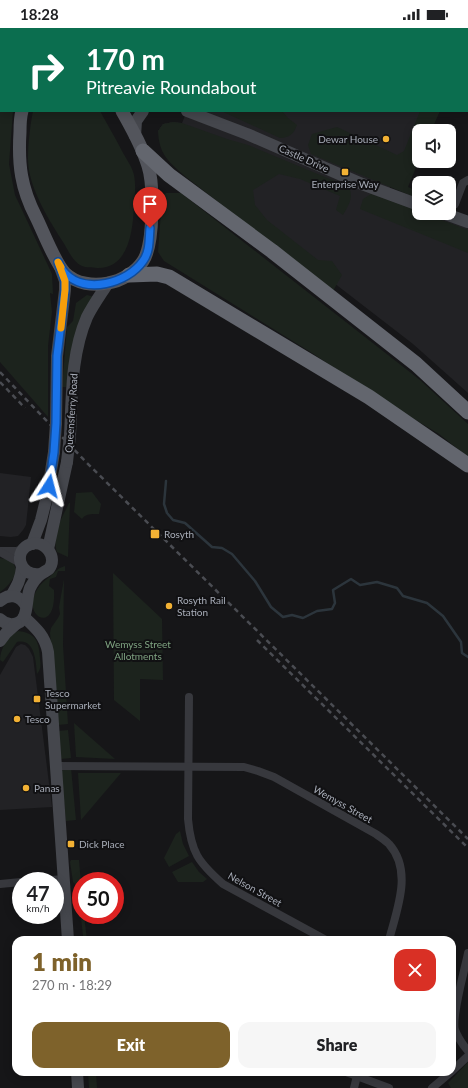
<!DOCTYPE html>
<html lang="en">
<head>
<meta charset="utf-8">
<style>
  body { margin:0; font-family:Lato,sans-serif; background:#f6f6f6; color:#202124; height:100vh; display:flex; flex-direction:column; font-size:15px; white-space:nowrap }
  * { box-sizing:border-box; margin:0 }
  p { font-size:13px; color:#757577 }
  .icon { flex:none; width:22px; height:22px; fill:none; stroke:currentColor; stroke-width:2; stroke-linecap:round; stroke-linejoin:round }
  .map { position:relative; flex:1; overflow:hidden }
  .drawer { position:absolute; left:12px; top:908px; width:444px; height:140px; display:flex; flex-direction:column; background:#fff; border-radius:12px; box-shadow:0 2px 10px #0003 }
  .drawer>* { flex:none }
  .guide { position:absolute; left:0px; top:0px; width:468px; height:84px; box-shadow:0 2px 10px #0003; background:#0b6e4f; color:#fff; overflow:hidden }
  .fabs { position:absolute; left:412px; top:96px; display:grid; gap:8px }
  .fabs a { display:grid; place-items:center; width:44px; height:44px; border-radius:8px; background:#fff; box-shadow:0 2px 10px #0003; font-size:20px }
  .speed { position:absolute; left:12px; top:844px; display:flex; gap:8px; font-size:20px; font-weight:700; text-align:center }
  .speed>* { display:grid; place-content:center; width:52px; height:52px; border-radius:50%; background:#fff; box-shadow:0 2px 10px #0003; line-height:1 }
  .speed small { font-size:10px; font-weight:400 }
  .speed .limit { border:6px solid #d22; background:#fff; color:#111 }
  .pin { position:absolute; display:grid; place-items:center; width:34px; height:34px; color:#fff; margin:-41px -17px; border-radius:50% 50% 50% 0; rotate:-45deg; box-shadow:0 0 4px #0007 }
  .pin .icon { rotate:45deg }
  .me { position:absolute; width:44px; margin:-22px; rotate:9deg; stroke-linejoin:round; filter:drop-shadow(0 0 3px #0008) }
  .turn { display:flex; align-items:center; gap:14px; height:84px; padding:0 20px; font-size:18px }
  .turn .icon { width:52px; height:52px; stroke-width:2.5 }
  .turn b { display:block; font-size:28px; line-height:34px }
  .round { display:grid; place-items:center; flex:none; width:42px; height:42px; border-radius:12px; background:#f6f6f6 }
  .overview { display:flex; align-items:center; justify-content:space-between; height:68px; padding:0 20px }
  h1 { font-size:24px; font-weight:800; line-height:30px; color:#7e622b }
  .button { display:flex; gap:8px; margin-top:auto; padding:8px 20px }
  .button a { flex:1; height:46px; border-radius:12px; background:#7e622b; color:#fff; font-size:16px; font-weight:800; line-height:46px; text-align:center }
  .button a+a { background:#f6f6f6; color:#202124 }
  .status { display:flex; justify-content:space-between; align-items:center; height:28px; padding:0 20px; background:#fff; direction:ltr }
  .status svg { height:11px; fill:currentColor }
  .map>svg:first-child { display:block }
  .built { fill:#222225 }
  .green { fill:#1c231d }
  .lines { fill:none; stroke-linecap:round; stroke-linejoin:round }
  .stream { stroke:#2c353c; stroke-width:2.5 }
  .street { stroke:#37383d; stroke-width:8 }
  .secondary { stroke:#45474d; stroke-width:12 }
  .primary { stroke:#53555c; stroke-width:13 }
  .highway { stroke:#63666e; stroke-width:15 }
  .rail { stroke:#4a4c52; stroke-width:2.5; stroke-dasharray:5 4; stroke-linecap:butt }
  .secondary-bridge { stroke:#45474d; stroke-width:12 }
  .route-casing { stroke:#114b97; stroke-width:10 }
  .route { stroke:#1a73e8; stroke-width:7 }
  .slow { stroke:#f59e0b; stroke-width:7 }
  .poi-dot { fill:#f2b134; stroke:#111113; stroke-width:1.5 }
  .labels { text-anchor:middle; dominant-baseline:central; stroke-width:4; stroke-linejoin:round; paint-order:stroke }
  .poi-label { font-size:10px; fill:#a8adb8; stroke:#111113; text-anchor:start }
  .street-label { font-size:10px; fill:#a8adb8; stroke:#111113 }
  .park-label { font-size:10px; fill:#7fa381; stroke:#111113 }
</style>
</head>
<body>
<div class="status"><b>18:28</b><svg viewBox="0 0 49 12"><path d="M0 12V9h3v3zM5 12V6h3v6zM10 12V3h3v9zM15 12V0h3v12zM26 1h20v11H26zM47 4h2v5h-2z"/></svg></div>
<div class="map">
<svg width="468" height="1060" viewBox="0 0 468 1060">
  <rect width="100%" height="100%" fill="#161618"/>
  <g class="built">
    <polygon points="111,0 456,0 111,1"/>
    <polygon points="187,83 422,83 386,169 419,181 419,185 431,185 455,194 468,196 468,365 413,316 180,136 158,103 163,96 173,94 182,95"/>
    <polygon points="0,445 31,449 26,497 23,502 18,508 11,509 0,508"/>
    <polygon points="21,616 25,617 29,621 33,629 52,779 0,782 0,647 16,619"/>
  </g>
  <g class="green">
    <polygon points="0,0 24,1 1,1 1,83 13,83 9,136 15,167 52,246 53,266 50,265 52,284 48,318 48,389 0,334"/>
    <path d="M 33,83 L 100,83 C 107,96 115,109 122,123 C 126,131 132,138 134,147 C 136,157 135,167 134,177 C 133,202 129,241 97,240 C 92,239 86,240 82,238 C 73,234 68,222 63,214 C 49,192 28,159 28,131 C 28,116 30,98 33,83 Z"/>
    <path d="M 221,83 L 282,83 L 288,90 L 297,97 C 294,105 290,110 280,110 Z"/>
    <polygon points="420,83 440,83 431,103 419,103 419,132 408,159 419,164 419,171 311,126 308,117 312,106 337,99 397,127 404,123"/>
    <path d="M 173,94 L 182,95 L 227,111 L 248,117 L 349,159 C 354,170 348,178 343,187 L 336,182 L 340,168 L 300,151 L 279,146 L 253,162 L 255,177 L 267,192 L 318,232 L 332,233 L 342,247 L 333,263 L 186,149 C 169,134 159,127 158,103 L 163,96 Z"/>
    <polygon points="166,165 181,165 420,352 468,396 468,429 439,406 386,374 312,325 164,233 158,224 162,169"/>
    <polygon points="371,166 419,183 419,185 423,185 468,202 468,225 360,181 363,171"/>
    <polygon points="87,267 95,269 66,359 62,359 67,299 73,293 76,275"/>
    <path d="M 92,464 L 101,476 L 99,486 C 93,486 86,485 82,491 L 74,484 L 76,465 Z"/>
    <path d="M 69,475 L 70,475 L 68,529 L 57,524 C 51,507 62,490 69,475 Z"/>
    <path d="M 0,530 C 4,531 9,531 12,534 C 22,544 8,559 0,564 Z"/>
    <path d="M 65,538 L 65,543 L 58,543 L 56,549 L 50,551 L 49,558 L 54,562 C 57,616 9,580 48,550 C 55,545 57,540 65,538 Z"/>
    <polygon points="113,545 162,591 163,652 140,651 140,693 114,672"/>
    <polygon points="64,551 63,617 68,696 58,697 50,605 51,600 58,590 60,586 59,579"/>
    <path d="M 18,603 C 37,605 39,615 40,631 C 41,637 41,641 37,646 C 36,634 35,610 17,614 L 3,634 L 0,632 C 0,621 8,608 18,603 Z"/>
    <polygon points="74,695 115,731 76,729"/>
    <polygon points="68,702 71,730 60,731 58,703"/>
    <polygon points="71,740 76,792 66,793 61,744 64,741"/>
    <polygon points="78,745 121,745 81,792"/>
    <polygon points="180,803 183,816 189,828 169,839 164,830 176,806"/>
    <polygon points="71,832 79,832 81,855 75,856 73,854 70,834"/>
    <polygon points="192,834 199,844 207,851 203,854 178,854 172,844"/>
    <polygon points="78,862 81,862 81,887 84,887 87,912 78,912 79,909 83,908"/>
    <polygon points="468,1034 468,1060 451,1060 448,1055"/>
    <polygon points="88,1044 96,1044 97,1060 89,1060"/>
  </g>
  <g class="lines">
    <polyline class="stream" points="166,453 164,476 167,485 173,492 185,495 212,519 222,520 232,526 255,553 271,579 283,589 292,587 303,590 317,583 332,581 335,575 333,562 351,551 360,557 377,554 397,560 403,568 427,575 443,588 461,614 462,625 468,629"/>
    <g class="street">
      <polyline points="467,70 468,71"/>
      <polyline points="455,176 463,155 468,152"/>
      <polyline points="0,523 16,523 23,521"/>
      <polyline points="0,524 20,535"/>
      <path d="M 189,669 L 188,791 C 191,824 198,834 223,856 L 326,912"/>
      <path d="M 56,738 L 244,739 L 258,743 L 274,749 L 376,806 C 380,809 385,812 389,816 C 413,843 397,881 389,912"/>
      <polyline points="39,853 64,851"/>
      <polyline points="0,856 21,854"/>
      <path d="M 468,925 C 465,941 451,989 455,1002 C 458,1010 463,1017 468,1023"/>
      <polyline points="452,1043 468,1028"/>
      <polyline points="346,1044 389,1060"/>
      <polyline points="354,1060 358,1044"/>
      <polyline points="432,1060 451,1044"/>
    </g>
    <g class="secondary">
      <polyline points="187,83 247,106 362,156 419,177"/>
      <polyline points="135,108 136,93 143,83"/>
      <polyline points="443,185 468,194"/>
      <polyline points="56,395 57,328 65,262 65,253 60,239"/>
      <path d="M 70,407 C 72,368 71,326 87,289 C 93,277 101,266 108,255"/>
      <polyline points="32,516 41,492 47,468 54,424"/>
      <polyline points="48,521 67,434"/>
      <path d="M 11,568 C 17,558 21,551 22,539"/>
      <path d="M 0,573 C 9,565 20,567 26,578"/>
      <path d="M 24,589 C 36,600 45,608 48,624 L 68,912"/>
      <path d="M 0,591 C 4,595 8,597 14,596 C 30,594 25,572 30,560 C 32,556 37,549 41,546 C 44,544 46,543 49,541 C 58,529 45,512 31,516 C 12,522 19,549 40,546"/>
      <polyline points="0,613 6,605 16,596"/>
      <polyline points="77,1044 78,1060"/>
    </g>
    <g class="primary">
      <polyline points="78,1 78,0"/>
      <polyline points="97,1 97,0"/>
      <path d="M 22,83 C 20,90 20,97 20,104 C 18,137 21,160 36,189 C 43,203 55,235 65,245 C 76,256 94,258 108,255 C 121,253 136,244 143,233 C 154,217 154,156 148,138 C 142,118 132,101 122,83"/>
    </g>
    <g class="highway">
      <polyline points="143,123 169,147 272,223 416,336 468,384"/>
      <polyline points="129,247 157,246 169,249 369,369 468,437"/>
    </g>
    <g class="rail">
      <polyline points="0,344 86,434 468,811"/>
      <polyline points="0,354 25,380"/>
      <polyline points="257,612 468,820"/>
    </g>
    <g class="secondary-bridge">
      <polyline points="54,424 56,395"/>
      <polyline points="67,434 70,407"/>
    </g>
  </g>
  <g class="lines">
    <defs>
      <path id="route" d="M 49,458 L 54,424 L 56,395 L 57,328 L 65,262 L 65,253 L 58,234 C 60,238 62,242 65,245 C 85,267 128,255 143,233 C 150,224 149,211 150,200"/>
    </defs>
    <use href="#route" class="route-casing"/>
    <use href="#route" class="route"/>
    <polyline class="slow" points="61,300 65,262 65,253 58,234 61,239"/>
  </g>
  <g class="poi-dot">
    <circle cx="386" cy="111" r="4"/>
    <rect x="341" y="140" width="8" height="8" rx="2"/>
    <rect x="150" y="501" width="10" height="10" rx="2"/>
    <circle cx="169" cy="578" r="4"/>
    <rect x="33" y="667" width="8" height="8" rx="2"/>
    <circle cx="17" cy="691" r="4"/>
    <circle cx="26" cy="760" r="4"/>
    <rect x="67" y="812" width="8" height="8" rx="2"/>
  </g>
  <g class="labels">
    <g class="poi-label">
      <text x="378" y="111" text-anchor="end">Dewar House</text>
      <text x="345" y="156" text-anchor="middle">Enterprise Way</text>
      <text x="164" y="506">Rosyth</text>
      <text x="177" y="572">Rosyth Rail<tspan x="177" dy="12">Station</tspan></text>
      <text x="45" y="665">Tesco<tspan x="45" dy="12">Supermarket</tspan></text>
      <text x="25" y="691">Tesco</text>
      <text x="34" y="760">Panas</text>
      <text x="79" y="816">Dick Place</text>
    </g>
    <g class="street-label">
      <text transform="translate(304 130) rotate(24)">Castle Drive</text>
      <text transform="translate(71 385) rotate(-86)">Queensferry Road</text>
      <text transform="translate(343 776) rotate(29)">Wemyss Street</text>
      <text transform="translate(255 861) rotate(29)">Nelson Street</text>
    </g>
    <g class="park-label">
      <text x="138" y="616">Wemyss Street<tspan x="138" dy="12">Allotments</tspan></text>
    </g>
  </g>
</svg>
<div class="fabs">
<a><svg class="icon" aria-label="sound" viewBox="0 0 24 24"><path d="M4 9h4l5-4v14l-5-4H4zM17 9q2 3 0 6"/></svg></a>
<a><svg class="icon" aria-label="layers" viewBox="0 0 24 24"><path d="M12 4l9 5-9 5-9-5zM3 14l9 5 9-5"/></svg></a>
</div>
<div class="speed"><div>47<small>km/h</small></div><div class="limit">50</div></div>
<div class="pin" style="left:150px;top:200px;background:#d93025"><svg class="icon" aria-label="arrive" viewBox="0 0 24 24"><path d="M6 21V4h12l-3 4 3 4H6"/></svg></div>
<svg class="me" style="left:49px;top:458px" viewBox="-20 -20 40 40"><path d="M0-17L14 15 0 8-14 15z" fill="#1a73e8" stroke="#fff" stroke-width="4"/></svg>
<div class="guide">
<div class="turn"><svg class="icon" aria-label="right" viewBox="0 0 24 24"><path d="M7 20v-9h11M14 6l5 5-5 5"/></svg><div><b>170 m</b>Pitreavie Roundabout</div></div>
</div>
<section class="drawer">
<div class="overview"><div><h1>1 min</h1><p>270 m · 18:29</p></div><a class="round" style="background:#d93025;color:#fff"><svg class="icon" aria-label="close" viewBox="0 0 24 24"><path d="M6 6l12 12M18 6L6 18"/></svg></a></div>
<div class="button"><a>Exit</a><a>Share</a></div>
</section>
</div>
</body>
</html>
